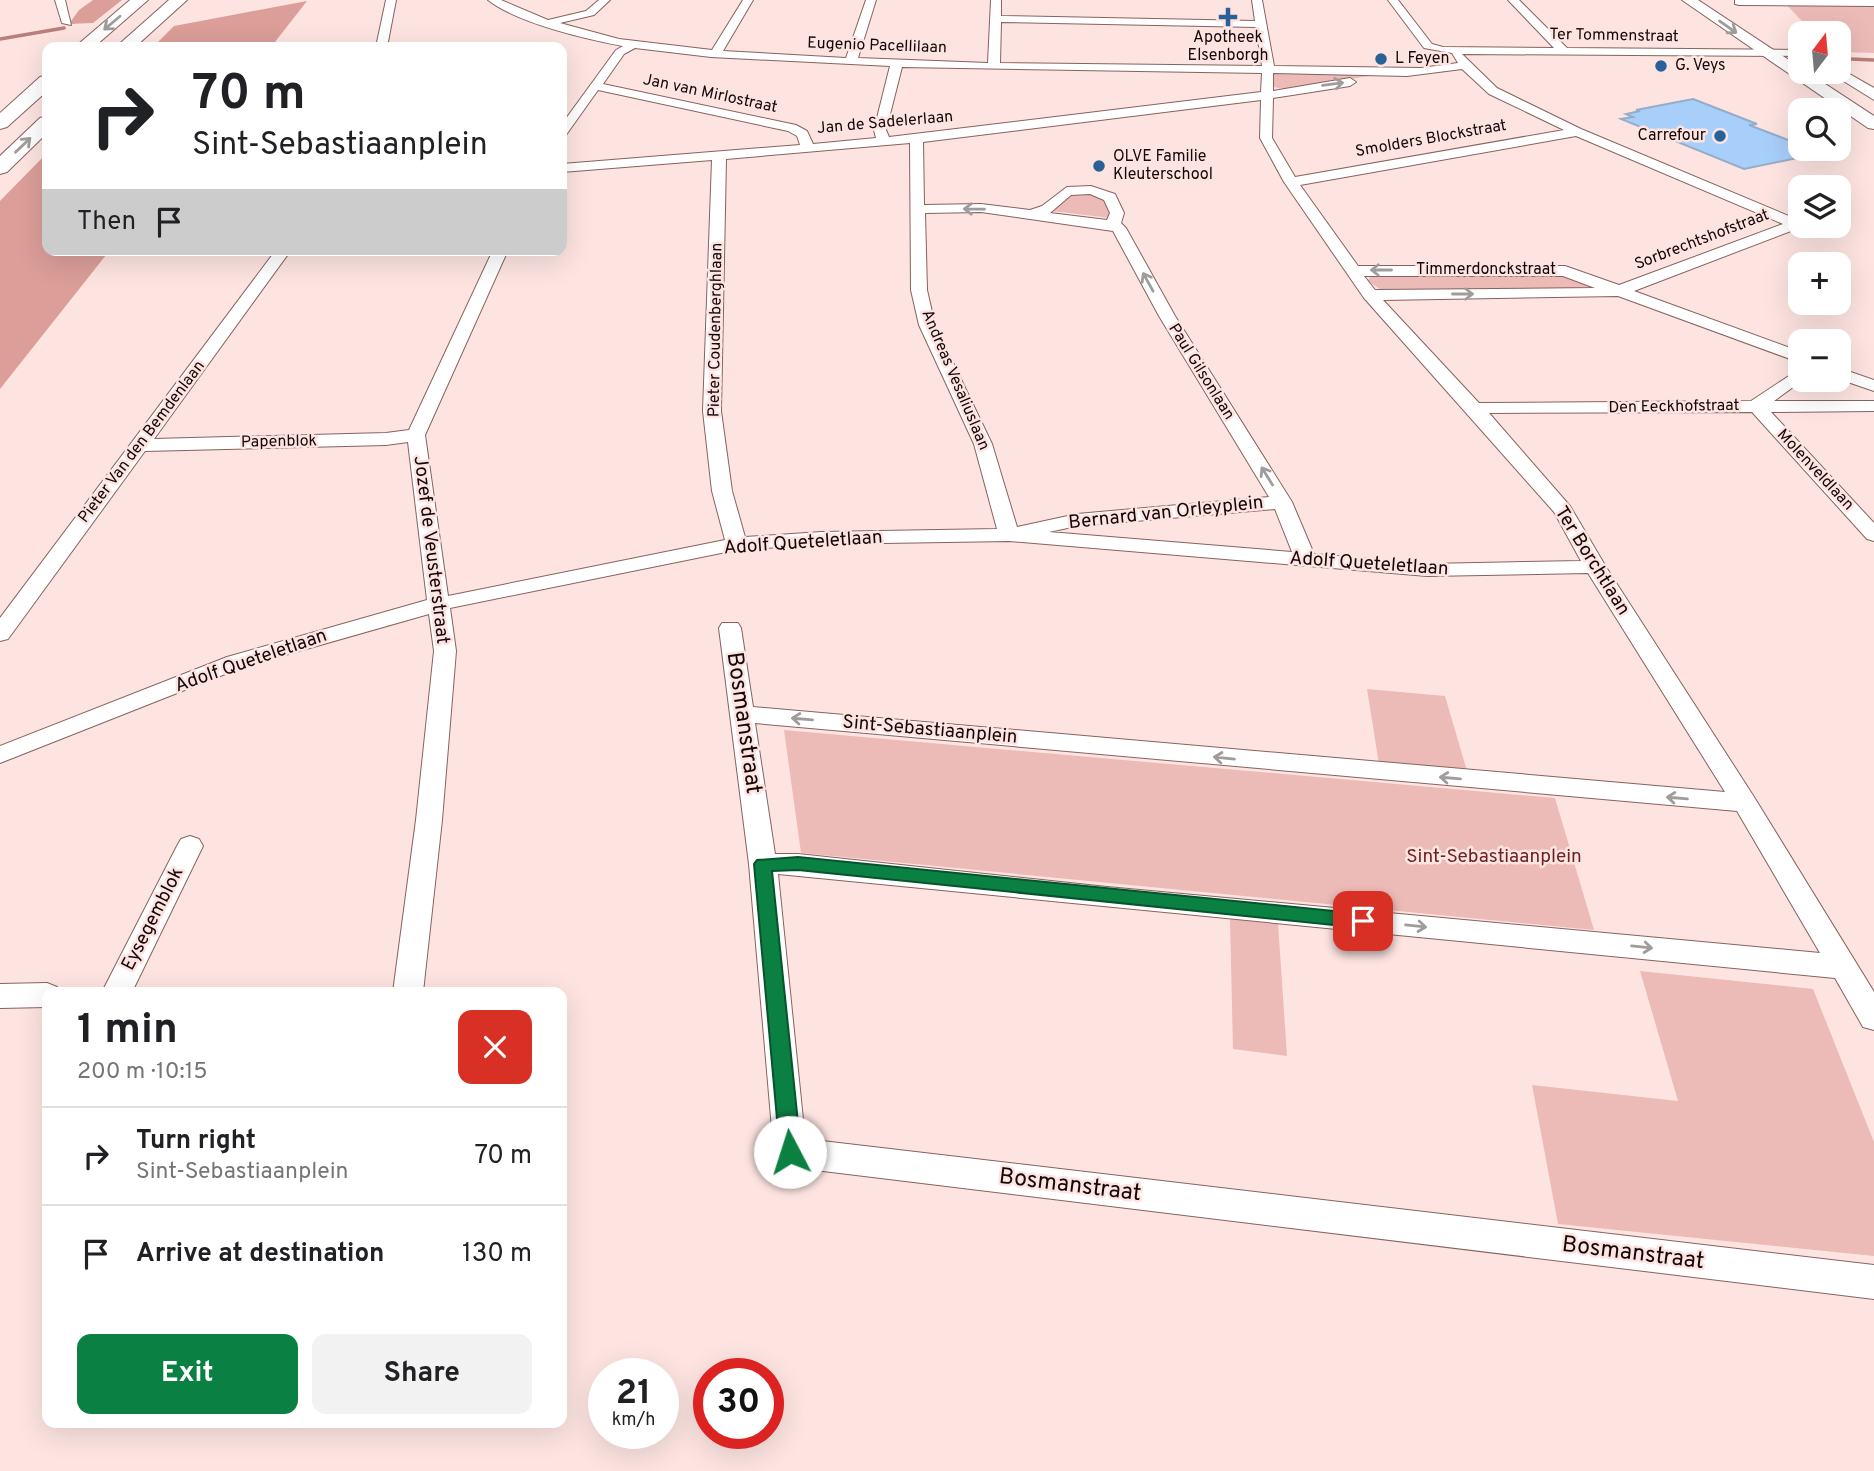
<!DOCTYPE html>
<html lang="en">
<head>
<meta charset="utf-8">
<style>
  body { margin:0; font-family:Overpass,sans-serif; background:#f2f2f2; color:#202124; height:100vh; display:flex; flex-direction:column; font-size:26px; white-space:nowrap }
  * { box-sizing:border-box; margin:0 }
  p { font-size:23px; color:#757577 }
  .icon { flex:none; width:38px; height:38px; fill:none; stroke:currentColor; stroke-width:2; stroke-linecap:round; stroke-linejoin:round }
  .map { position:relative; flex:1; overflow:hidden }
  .drawer { position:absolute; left:42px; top:987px; width:525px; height:441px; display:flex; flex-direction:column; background:#fff; border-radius:14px; box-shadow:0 7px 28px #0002 }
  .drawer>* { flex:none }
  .guide { position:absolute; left:42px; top:42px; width:525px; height:214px; border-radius:14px; box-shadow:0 7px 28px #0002; background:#fff; color:#202124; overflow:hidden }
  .needle { width:46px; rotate:16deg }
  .controls { position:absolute; left:1788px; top:21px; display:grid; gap:14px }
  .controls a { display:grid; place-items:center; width:63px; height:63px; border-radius:14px; background:#fff; box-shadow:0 7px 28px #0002; font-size:35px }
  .speed { position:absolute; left:588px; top:1358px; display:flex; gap:14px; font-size:35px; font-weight:700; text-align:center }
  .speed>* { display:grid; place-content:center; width:91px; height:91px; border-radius:50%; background:#fff; box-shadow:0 7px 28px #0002; line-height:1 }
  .speed small { font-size:18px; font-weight:400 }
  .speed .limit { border:10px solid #d22; background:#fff; color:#111 }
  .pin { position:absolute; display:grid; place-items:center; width:60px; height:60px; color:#fff; margin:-30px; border-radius:14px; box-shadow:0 4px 10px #0006 }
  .me { position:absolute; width:77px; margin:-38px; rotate:355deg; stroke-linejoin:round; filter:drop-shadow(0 0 5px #0008) }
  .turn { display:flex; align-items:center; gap:24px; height:147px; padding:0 35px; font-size:32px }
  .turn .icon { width:91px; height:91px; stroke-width:2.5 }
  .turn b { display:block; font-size:49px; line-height:60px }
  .then { display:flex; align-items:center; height:66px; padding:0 35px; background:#0003; gap:14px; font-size:26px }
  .round { display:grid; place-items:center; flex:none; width:74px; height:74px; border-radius:14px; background:#f2f2f2 }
  .head { display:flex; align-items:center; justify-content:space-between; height:119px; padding:0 35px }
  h1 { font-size:42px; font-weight:700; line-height:52px }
  .primary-button { display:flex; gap:14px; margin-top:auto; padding:14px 35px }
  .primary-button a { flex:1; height:80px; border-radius:14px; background:#0b8043; color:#fff; font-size:28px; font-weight:700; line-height:80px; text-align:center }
  .primary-button a+a { background:#f2f2f2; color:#202124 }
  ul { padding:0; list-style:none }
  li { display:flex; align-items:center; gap:21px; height:98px; padding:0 35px; border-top:2px solid #e0e0e0 }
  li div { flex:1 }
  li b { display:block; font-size:26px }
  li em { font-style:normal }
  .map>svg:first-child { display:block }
  .green { fill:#edbbb7 }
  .forest { fill:#db9e99 }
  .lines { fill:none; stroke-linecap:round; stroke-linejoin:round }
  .stream { stroke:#b97f7a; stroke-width:3.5 }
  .building { fill:#a8cffa; stroke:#94adc8; stroke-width:2 }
  .street-casing { stroke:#87625f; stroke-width:2 }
  .secondary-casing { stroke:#87625f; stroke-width:2 }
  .highway-casing { stroke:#87625f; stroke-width:2 }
  .street { fill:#fff; fill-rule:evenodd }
  .secondary { fill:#fff; fill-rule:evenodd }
  .highway { fill:#fff; fill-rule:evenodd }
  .oneway { stroke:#a19c9c }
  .route { fill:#0b8043; stroke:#07532c; stroke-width:2 }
  .poi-dot { fill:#296098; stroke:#fde4e1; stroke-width:2.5 }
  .labels { text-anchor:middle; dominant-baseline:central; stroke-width:5; stroke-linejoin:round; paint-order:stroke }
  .far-street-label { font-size:16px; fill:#140707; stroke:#fde4e1 }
  .far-poi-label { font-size:16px; fill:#140707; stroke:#fde4e1; text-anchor:start }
  .street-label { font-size:19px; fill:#140707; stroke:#fde4e1 }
  .park-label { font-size:19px; fill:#6b2222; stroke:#fde4e1 }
  .near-street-label { font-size:23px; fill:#140707; stroke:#fde4e1 }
</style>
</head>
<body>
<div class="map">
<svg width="1874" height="1471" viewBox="0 0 1874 1471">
  <rect width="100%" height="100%" fill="#fde4e1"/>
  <g class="green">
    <polygon points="1784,2 1874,2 1874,53 1839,52 1839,33 1813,33"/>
    <polygon points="1274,74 1275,73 1383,74 1283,89 1274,87"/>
    <polygon points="1089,193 1106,198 1113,214 1110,218 1052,211 1070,194"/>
    <polygon points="1554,272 1591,285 1592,289 1384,292 1368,281 1370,277 1376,275"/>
    <polygon points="1367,689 1445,696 1467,771 1379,764"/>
    <polygon points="784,730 1555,798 1594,930 801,853"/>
    <polygon points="1230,919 1278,923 1287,1056 1233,1049"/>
    <polygon points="1640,971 1813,989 1874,1142 1874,1256 1558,1224 1532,1085 1678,1101"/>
  </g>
  <g class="forest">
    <polygon points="93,0 122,0 93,23 69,24 79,10"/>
    <polygon points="307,1 271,47 153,47 174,26"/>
    <polygon points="47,153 47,250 110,250 0,389 0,201"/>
  </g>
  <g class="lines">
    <g class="stream">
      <polyline points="0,39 64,28"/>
      <polyline points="1850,59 1874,60"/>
    </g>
  </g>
  <polygon class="building" points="1693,99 1757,124 1749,125 1801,145 1801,149 1821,153 1744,169 1621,119 1633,117 1626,114 1640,111 1636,110"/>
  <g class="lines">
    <defs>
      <g id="street">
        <polygon points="55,0 65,0 71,25 62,23"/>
        <polygon points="386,0 396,0 387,47 376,47"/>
        <path d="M 488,0 L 501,0 L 548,20 L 586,11 L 599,0 L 610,0 L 594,15 L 560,23 L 619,39 L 712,50 L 743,0 L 753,0 L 723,51 L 846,58 L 866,0 L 876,0 L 858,58 L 988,63 L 991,0 L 1001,0 L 1001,16 L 1255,21 L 1252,0 L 1262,0 L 1274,66 L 1421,68 L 1458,63 L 1452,53 L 1424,48 L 1388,0 L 1398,0 L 1432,44 L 1443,47 L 1554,48 L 1508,0 L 1519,0 L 1567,48 L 1801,50 L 1801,56 L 1462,54 L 1497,88 L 1581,129 L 1796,219 L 1801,218 L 1801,226 L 1804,226 L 1634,291 L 1801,352 L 1801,363 L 1618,296 L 1383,300 L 1479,403 L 1751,401 L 1801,368 L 1801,380 L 1803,380 L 1774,401 L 1874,401 L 1874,411 L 1771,412 L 1874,523 L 1874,541 L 1867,539 L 1752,412 L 1489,413 L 1570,506 L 1606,567 L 1754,797 L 1874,992 L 1874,1030 L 1863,1027 L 1835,978 L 778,874 L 805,1139 L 1874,1265 L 1874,1299 L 790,1167 L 778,1162 L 774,1152 L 749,864 L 719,628 L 722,623 L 738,623 L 741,628 L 753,707 L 1725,792 L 1588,573 L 1427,576 L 1009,541 L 821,544 L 736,550 L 450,608 L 456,651 L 442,820 L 423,992 L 393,992 L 416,820 L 434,651 L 429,614 L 243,667 L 0,763 L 0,746 L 227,657 L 427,600 L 408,442 L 386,445 L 145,451 L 8,639 L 0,641 L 0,618 L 276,250 L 291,250 L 154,439 L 386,433 L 409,430 L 493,250 L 508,250 L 425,435 L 448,596 L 725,540 L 712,491 L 703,411 L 712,160 L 562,172 L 562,164 L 800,145 L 797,136 L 788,131 L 598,90 L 566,135 L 562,136 L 562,124 L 616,50 L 623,46 C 586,39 517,23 488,0 ZM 1001,22 L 1256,27 L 1262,66 L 1000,63 ZM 635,48 L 711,57 L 890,66 L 874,130 L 876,138 L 813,144 L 807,131 L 796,125 L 603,84 L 624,54 ZM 902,67 L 1262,73 L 1261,92 L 889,137 L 886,130 ZM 1462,69 L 1489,94 L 1564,130 L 1295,177 L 1272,138 L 1273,98 L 1350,86 L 1356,82 L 1350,78 L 1273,91 L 1273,73 L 1407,76 ZM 1261,100 L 1260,138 L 1284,182 L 1364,298 L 1554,512 L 1581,561 L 1427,564 L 1314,554 L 1292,502 L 1175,316 L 1126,228 L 1121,223 L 1124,213 L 1115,194 L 1091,186 L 1067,187 L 1042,206 L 1030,210 L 981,204 L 924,205 L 923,142 ZM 1576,136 L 1783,224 L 1619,285 L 1565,266 L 1358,266 L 1300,185 ZM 910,143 L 911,290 L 919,325 L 974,444 L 997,529 L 821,532 L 745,537 L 732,491 L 721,411 L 726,159 ZM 1090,194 L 1104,200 L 1110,213 L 1107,220 L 1050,213 L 1071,195 ZM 981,212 L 1113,231 L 1159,316 L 1269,497 L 1077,514 L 1017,527 L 992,444 L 935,325 L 927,290 L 925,213 ZM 1364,276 L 1563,276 L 1595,288 L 1375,290 ZM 1275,509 L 1292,552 L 1049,532 L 1077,526 ZM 755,723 L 1737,811 L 1820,953 L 1107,887 L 798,854 L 775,854 Z"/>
        <polygon points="1735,0 1874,0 1874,6 1739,5 1735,4"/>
        <polygon points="1839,208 1846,209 1848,212 1839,217"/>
        <polygon points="1839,368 1874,380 1874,391 1839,379"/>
        <polygon points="190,836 199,839 203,846 132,992 102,992 177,846 181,839"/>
        <polygon points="47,983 57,987 60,992 47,992 47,1007 0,1008 0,984"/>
      </g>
      <g id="secondary">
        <polygon points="1682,0 1698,0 1801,68 1801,72 1807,72 1874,116 1874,129 1868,128"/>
        <polygon points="1839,68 1874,88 1874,100 1829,72 1839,72"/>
      </g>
      <g id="highway">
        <polygon points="130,0 148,0 94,47 75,47"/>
        <polygon points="169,0 187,0 135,47 116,47"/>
        <polygon points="47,75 47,91 7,127 0,129 0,113 40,77"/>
        <polygon points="47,116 47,133 7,172 0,174 0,156 40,118"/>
      </g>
    </defs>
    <use href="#street" class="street-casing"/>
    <use href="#secondary" class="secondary-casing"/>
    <use href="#highway" class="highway-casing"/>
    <use href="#street" class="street"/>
    <use href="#secondary" class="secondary"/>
    <use href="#highway" class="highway"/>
  </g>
  <defs><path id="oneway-shaft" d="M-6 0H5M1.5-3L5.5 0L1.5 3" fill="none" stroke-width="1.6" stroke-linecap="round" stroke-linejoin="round" transform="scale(1.75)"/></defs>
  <g class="oneway">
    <use href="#oneway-shaft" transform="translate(112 23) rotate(140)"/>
    <use href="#oneway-shaft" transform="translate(1728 27) rotate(35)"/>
    <use href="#oneway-shaft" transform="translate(1333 84) rotate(-8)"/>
    <use href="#oneway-shaft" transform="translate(23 145) rotate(-44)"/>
    <use href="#oneway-shaft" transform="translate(974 209) rotate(-179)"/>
    <use href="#oneway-shaft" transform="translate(1381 270) rotate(180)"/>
    <use href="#oneway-shaft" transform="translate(1148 282) rotate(-119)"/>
    <use href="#oneway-shaft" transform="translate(1463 294)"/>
    <use href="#oneway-shaft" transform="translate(1267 476) rotate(-122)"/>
    <use href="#oneway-shaft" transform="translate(802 719) rotate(-175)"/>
    <use href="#oneway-shaft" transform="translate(1224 758) rotate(-174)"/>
    <use href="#oneway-shaft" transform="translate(1450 778) rotate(-175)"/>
    <use href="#oneway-shaft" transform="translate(1677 798) rotate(-175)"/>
    <use href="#oneway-shaft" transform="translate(1416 926) rotate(6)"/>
    <use href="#oneway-shaft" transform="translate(1642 947) rotate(6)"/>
  </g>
  <polygon class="route" points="798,857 1363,914 1370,916 1372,921 1370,926 1363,928 798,870 772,871 801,1152 798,1158 790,1161 783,1158 780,1152 754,864 757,860"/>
  <g class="poi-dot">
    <path d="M1224.5 6.5h7v7h7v7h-7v7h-7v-7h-7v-7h7z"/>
    <circle cx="1381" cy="59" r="7"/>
    <circle cx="1661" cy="66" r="7"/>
    <circle cx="1720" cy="136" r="7"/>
    <circle cx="1099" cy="166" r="7"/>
  </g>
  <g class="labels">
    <g class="far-street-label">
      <text transform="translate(1614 36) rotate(1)">Ter Tommenstraat</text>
      <text transform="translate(877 46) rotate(2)">Eugenio Pacellilaan</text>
      <text transform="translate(710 94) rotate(12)">Jan van Mirlostraat</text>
      <text transform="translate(885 123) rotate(-5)">Jan de Sadelerlaan</text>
      <text transform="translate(1431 139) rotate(-10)">Smolders Blockstraat</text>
      <text transform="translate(1702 240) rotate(-21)">Sorbrechtshofstraat</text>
      <text x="1486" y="270">Timmerdonckstraat</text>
      <text transform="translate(716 330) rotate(-89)">Pieter Coudenberghlaan</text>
      <text transform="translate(1201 372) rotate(58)">Paul Gilsonlaan</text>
      <text transform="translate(955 380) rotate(67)">Andreas Vesaliuslaan</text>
      <text transform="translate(1674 407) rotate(-1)">Den Eeckhofstraat</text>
      <text transform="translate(142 442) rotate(-53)">Pieter Van den Bemdenlaan</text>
      <text transform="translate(279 442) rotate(-1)">Papenblok</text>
      <text transform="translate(1815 470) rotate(47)">Molenveldlaan</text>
    </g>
    <g class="far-poi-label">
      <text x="1228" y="38" text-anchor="middle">Apotheek<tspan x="1228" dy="18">Elsenborgh</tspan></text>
      <text x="1395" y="59">L Feyen</text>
      <text x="1675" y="66">G. Veys</text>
      <text x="1706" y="136" text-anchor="end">Carrefour</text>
      <text x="1113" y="157">OLVE Familie<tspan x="1113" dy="18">Kleuterschool</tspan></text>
    </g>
    <g class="street-label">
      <text transform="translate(1166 513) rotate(-6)">Bernard van Orleyplein</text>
      <text transform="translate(803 543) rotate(-4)">Adolf Queteletlaan</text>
      <text transform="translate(431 550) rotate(83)">Jozef de Veusterstraat</text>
      <text transform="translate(1592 561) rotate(58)">Ter Borchtlaan</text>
      <text transform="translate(1369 564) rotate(4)">Adolf Queteletlaan</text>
      <text transform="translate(251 661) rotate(-19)">Adolf Queteletlaan</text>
      <text transform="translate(930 730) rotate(5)">Sint-Sebastiaanplein</text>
      <text transform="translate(153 919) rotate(-63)">Eysegemblok</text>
    </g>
    <g class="park-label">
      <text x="1494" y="857">Sint-Sebastiaanplein</text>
    </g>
    <g class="near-street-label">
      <text transform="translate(743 723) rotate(82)">Bosmanstraat</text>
      <text transform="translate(1070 1186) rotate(7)">Bosmanstraat</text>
      <text transform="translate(1633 1254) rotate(7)">Bosmanstraat</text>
    </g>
  </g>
</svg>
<div class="controls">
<a><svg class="needle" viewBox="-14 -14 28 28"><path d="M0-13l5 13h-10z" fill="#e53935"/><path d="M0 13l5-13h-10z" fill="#757577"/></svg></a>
<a><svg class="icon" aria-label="search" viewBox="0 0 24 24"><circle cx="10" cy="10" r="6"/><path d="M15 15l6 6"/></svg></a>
<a><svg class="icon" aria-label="layers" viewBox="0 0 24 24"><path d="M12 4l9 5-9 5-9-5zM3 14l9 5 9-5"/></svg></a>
<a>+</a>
<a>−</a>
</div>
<div class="speed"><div>21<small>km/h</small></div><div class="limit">30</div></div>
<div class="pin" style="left:1363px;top:921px;background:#d93025"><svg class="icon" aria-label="arrive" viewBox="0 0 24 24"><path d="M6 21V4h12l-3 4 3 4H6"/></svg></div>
<svg class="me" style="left:790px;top:1152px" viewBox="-20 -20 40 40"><circle r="19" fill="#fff"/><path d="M0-13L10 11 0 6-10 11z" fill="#0b8043"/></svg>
<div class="guide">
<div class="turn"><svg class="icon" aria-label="right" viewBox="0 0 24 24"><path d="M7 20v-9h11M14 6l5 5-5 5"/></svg><div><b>70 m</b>Sint-Sebastiaanplein</div></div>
<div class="then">Then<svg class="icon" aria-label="arrive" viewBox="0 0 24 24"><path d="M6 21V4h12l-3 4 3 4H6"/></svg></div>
</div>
<section class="drawer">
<div class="head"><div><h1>1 min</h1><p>200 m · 10:15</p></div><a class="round" style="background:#d93025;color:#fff"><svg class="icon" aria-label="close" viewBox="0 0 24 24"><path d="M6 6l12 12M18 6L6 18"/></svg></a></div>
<ul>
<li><svg class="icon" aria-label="right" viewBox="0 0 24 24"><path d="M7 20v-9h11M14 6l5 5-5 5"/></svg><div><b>Turn right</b><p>Sint-Sebastiaanplein</p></div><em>70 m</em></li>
<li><svg class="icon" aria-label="arrive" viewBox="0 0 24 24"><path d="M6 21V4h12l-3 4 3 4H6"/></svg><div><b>Arrive at destination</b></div><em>130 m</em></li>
</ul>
<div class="primary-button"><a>Exit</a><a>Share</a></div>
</section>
</div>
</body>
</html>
